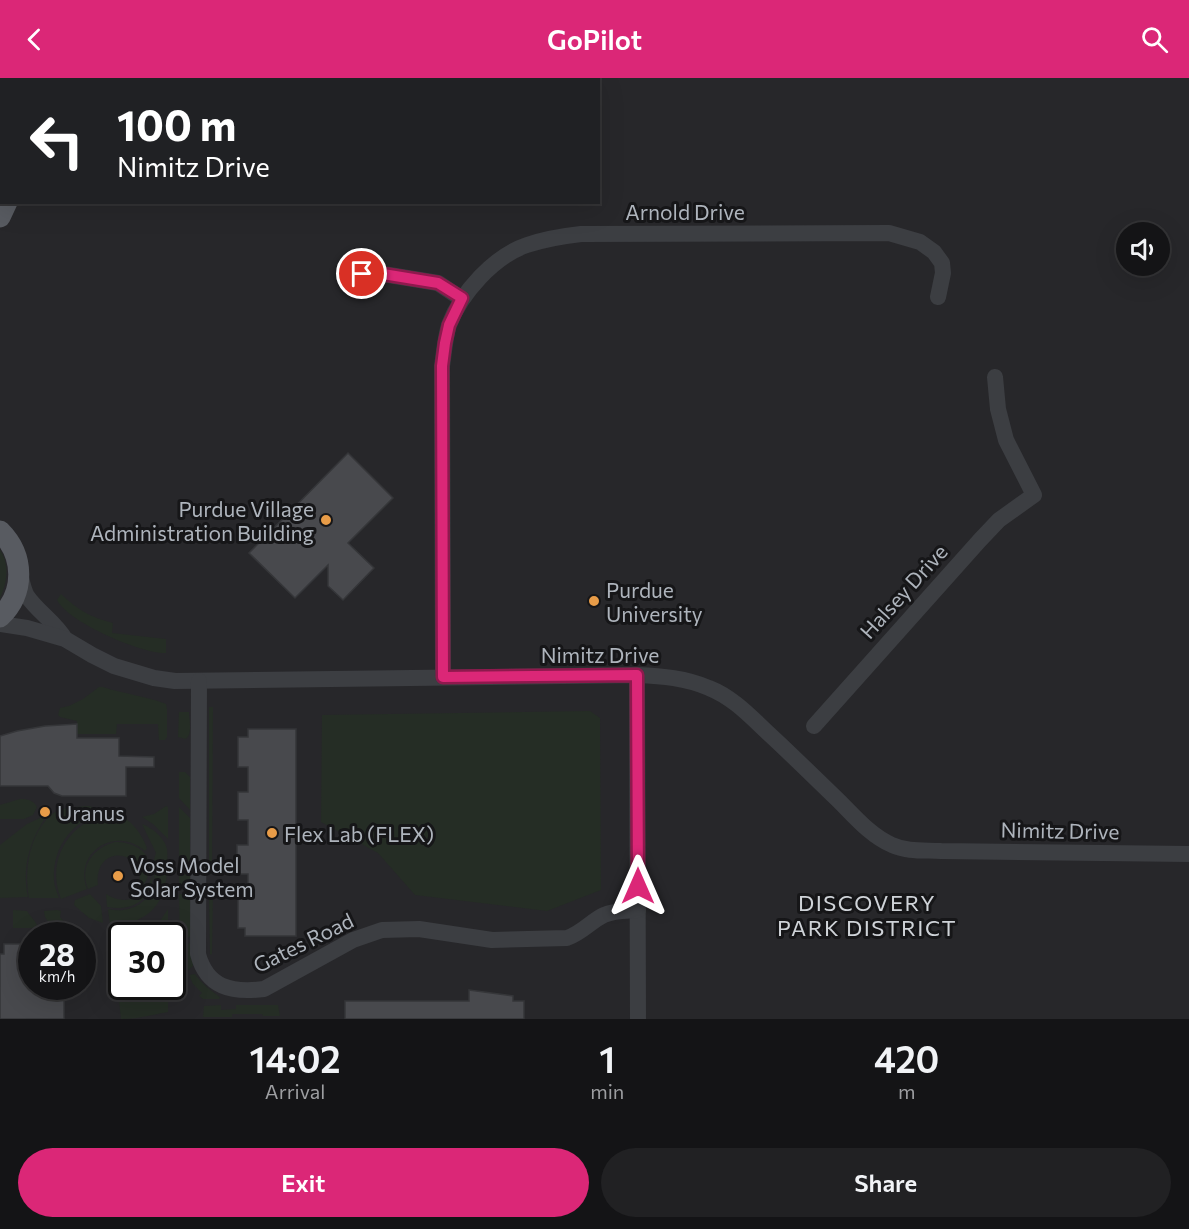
<!DOCTYPE html>
<html lang="en">
<head>
<meta charset="utf-8">
<style>
  body { margin:0; font-family:Commissioner,sans-serif; background:#212123; color:#f1f3f6; height:100vh; display:flex; flex-direction:column; font-size:22px; white-space:nowrap }
  * { box-sizing:border-box; margin:0 }
  p { font-size:20px; color:#9d9ea1 }
  .icon { flex:none; width:33px; height:33px; fill:none; stroke:currentColor; stroke-width:2; stroke-linecap:round; stroke-linejoin:round }
  .map { position:relative; height:941px; overflow:hidden }
  .side { display:flex; flex-direction:column; background:#141416; flex:1 }
  .side>* { flex:none }
  .banner { position:absolute; left:0px; top:0px; width:600px; height:126px; box-shadow:0 6px 24px #0002,0 0 0 2px #333335; background:#202124; color:#fff; overflow:hidden }
  .tools { position:absolute; left:1116px; top:144px; display:grid; gap:12px }
  .tools a { display:grid; place-items:center; width:54px; height:54px; border-radius:50%; background:#141416; box-shadow:0 6px 24px #0002,0 0 0 2px #333335; font-size:30px }
  .speed { position:absolute; left:18px; top:844px; display:flex; gap:12px; font-size:30px; font-weight:700; text-align:center }
  .speed>* { display:grid; place-content:center; width:78px; height:78px; border-radius:50%; background:#141416; box-shadow:0 6px 24px #0002,0 0 0 2px #333335; line-height:1 }
  .speed small { font-size:15px; font-weight:400 }
  .speed .limit { border:3px solid #111; border-radius:9px; background:#fff; color:#111 }
  .pin { position:absolute; display:grid; place-items:center; width:51px; height:51px; color:#fff; margin:-26px; border:3px solid #fff; border-radius:50%; box-shadow:0 2px 6px #0007 }
  .me { position:absolute; width:66px; margin:-33px; rotate:0deg; stroke-linejoin:round; filter:drop-shadow(0 0 4px #0008) }
  .turn { display:flex; align-items:center; gap:21px; height:126px; padding:0 18px; font-size:27px }
  .turn .icon { width:78px; height:78px; stroke-width:2.5 }
  .turn b { display:block; font-size:42px; line-height:51px }
  .eta { display:flex; justify-content:space-evenly; align-items:center; height:102px; text-align:center }
  .eta b { font-size:36px; font-weight:600; line-height:42px }
  .action { display:flex; gap:12px; margin-top:auto; padding:12px 18px }
  .action a { flex:1; height:69px; border-radius:36px; background:#db2777; color:#fff; font-size:24px; font-weight:600; line-height:69px; text-align:center }
  .action a+a { background:#212123; color:#f1f3f6 }
  header { display:flex; justify-content:space-between; align-items:center; height:78px; padding:0 18px; background:#db2777; color:#fff; font-size:27px; font-weight:600 }
  .map>svg:first-child { display:block }
  .built { fill:#27272a; fill-rule:evenodd }
  .green { fill:#252d25 }
  .building { fill:#48494d; stroke:#353639; stroke-width:1.5 }
  .lines { fill:none; stroke-linecap:round; stroke-linejoin:round }
  .minor { stroke:#3c3e42; stroke-width:16 }
  .major { stroke:#585b61; stroke-width:21 }
  .route-casing { stroke:#8e194d; stroke-width:15 }
  .route { stroke:#db2777; stroke-width:10 }
  .poi-dot { fill:#e89c48; stroke:#161618; stroke-width:2 }
  .labels { text-anchor:middle; dominant-baseline:central; stroke-width:6; stroke-linejoin:round; paint-order:stroke }
  .street-label { font-size:21px; fill:#aeb4bc; stroke:#161618 }
  .poi-label { font-size:21px; fill:#aeb4bc; stroke:#161618; text-anchor:start }
  .neighbourhood-label { font-size:22px; letter-spacing:1.5px; fill:#cfd3d8; stroke:#161618 }
</style>
</head>
<body>
<header><svg class="icon" aria-label="back" viewBox="0 0 24 24"><path d="M15 5l-7 7 7 7"/></svg>GoPilot<svg class="icon" aria-label="search" viewBox="0 0 24 24"><circle cx="10" cy="10" r="6"/><path d="M15 15l6 6"/></svg></header>
<div class="map">
<svg width="1189" height="941" viewBox="0 0 1189 941">
  <rect width="100%" height="100%" fill="#1b1b1d"/>
  <path class="built" d="M 0,0 L 1189,0 L 1189,941 L 0,941 ZM 2,2 L 598,2 L 598,124 L 2,124 ZM 1126,154 L 1160,154 L 1160,188 L 1126,188 ZM 32,858 L 82,858 L 82,909 L 32,909 ZM 122,858 L 172,858 L 172,909 L 122,909 Z"/>
  <g class="green">
    <path d="M 0,472 C 10,487 7,505 0,520 Z"/>
    <path d="M 61,516 C 78,532 90,539 113,545 L 112,555 L 166,561 L 166,575 C 141,576 68,544 57,522 Z"/>
    <path d="M 99,609 L 103,609 C 124,616 146,618 166,626 L 167,631 L 167,659 L 165,662 L 159,662 L 158,646 L 117,646 L 116,656 L 77,656 L 77,643 L 60,639 L 58,637 L 60,630 L 69,628 L 83,621 Z"/>
    <polygon points="209,629 213,629 212,796 209,796"/>
    <polygon points="590,633 600,640 601,812 547,833 415,817 378,775 321,744 322,637"/>
    <path d="M 179,634 L 189,634 C 189,642 193,655 186,661 L 178,659 Z"/>
    <polygon points="179,694 185,694 190,699 190,732 179,720"/>
    <path d="M 20,721 C 28,721 33,722 37,729 L 33,737 L 24,741 L 0,741 L 0,727 Z"/>
    <path d="M 88,728 L 106,732 L 107,734 C 74,740 52,768 54,802 C 54,808 57,814 59,820 L 29,820 C 24,792 29,756 52,736 C 61,729 77,729 88,728 Z"/>
    <polygon points="166,728 168,729 168,761 153,746 142,739 154,736"/>
    <polygon points="179,729 190,740 190,806 179,808"/>
    <path d="M 108,736 C 128,735 141,754 147,770 L 145,773 C 116,747 73,774 87,811 L 61,821 C 46,782 68,745 108,736 Z"/>
    <path d="M 42,739 L 45,740 C 29,765 22,790 28,819 L 0,820 L 0,767 L 27,746 Z"/>
    <path d="M 142,746 C 151,749 165,760 167,771 C 168,777 167,784 167,790 C 167,826 146,848 110,846 L 108,831 C 129,836 150,826 154,803 C 155,793 152,784 156,775 Z"/>
    <path d="M 115,764 C 131,764 150,771 149,790 C 148,798 147,803 142,808 L 139,808 C 147,770 93,765 98,807 L 88,811 C 79,788 93,770 115,764 Z"/>
    <path d="M 153,797 C 152,822 131,834 107,829 L 106,816 C 120,825 130,822 144,818 Z"/>
    <polygon points="90,816 101,828 103,845 89,840 74,827 75,822"/>
    <polygon points="179,816 190,817 191,857 180,869"/>
    <polygon points="213,816 212,876 210,877 209,817"/>
    <polygon points="168,831 168,858 129,858 146,853 159,843 159,847 161,848 162,843 160,843"/>
    <path d="M 13,832 L 27,833 C 30,838 34,841 37,847 L 35,850 L 13,850 Z"/>
    <path d="M 57,832 L 61,833 L 60,839 C 66,845 68,851 72,858 L 58,858 L 45,839 L 44,833 Z"/>
    <polygon points="111,859 121,859 121,890 115,890"/>
    <polygon points="191,863 193,888 187,893 185,885 181,886 180,877"/>
    <path d="M 195,896 C 202,906 210,912 220,919 L 219,921 L 203,921 L 199,918 L 202,915 L 193,906 L 189,897 Z"/>
    <path d="M 131,909 L 168,909 L 168,934 C 152,937 137,941 121,941 L 118,913 Z"/>
    <polygon points="221,927 221,932 236,931 236,927 278,927 280,938 263,938 262,936 232,936 232,939 203,939 204,928"/>
  </g>
  <g class="building">
    <polygon points="348,375 393,420 348,465 374,490 343,522 328,508 328,487 295,520 249,475"/>
    <polygon points="77,646 77,660 119,660 119,678 154,679 154,689 126,689 126,718 62,718 54,715 48,708 0,708 0,658 17,653 45,648"/>
    <polygon points="248,651 296,651 296,858 245,858 245,850 238,850 238,821 248,821 248,796 237,796 237,767 248,767 248,742 238,742 238,714 248,714 248,689 238,689 238,659 248,659"/>
    <polygon points="4,866 32,866 32,909 52,909 52,917 64,917 64,941 0,941 0,876 4,876"/>
    <polygon points="469,912 513,918 513,923 524,923 524,941 345,941 345,923 469,923"/>
  </g>
  <g class="lines">
    <g class="minor">
      <polyline points="362,196 383,196 438,205 462,221"/>
      <path d="M 20,495 C 22,503 23,511 27,518 C 38,534 55,544 65,561"/>
      <path d="M 0,546 L 27,550 L 65,561 L 92,577 L 114,588 L 154,600 L 175,603 L 637,597 C 662,598 686,600 709,610 C 732,619 749,637 767,654 C 791,676 815,700 839,723 C 855,739 871,758 892,767 C 907,774 925,772 941,773 L 1189,776"/>
      <polyline points="637,597 638,941"/>
      <path d="M 443,599 L 442,288 C 444,275 445,260 449,247 C 461,215 494,178 527,167 C 545,161 563,158 581,156 L 889,155 L 920,164 L 934,174 L 942,185 L 943,195 L 938,219"/>
      <path d="M 199,603 L 198,876 C 207,910 232,915 264,911 L 353,862 L 382,852 L 419,851 L 492,862 L 567,860 C 582,855 591,843 604,837 C 615,832 627,833 638,832"/>
      <polyline points="814,648 980,462 999,442 1034,417 1006,362 998,331 995,299"/>
    </g>
    <g class="major">
      <polyline points="75,2 77,0"/>
      <polyline points="119,2 120,0"/>
      <polyline points="0,78 2,76"/>
      <polyline points="0,139 7,124"/>
      <path d="M 0,453 C 25,478 25,515 0,539"/>
    </g>
  </g>
  <g class="lines">
    <defs>
      <polyline id="route" points="362,196 383,196 438,205 462,220 449,247 445,265 442,288 443,599 637,597 638,808"/>
    </defs>
    <use href="#route" class="route-casing"/>
    <use href="#route" class="route"/>
  </g>
  <g class="poi-dot">
    <circle cx="326" cy="442" r="6"/>
    <circle cx="594" cy="523" r="6"/>
    <circle cx="45" cy="734" r="6"/>
    <circle cx="272" cy="755" r="6"/>
    <circle cx="118" cy="798" r="6"/>
  </g>
  <g class="labels">
    <g class="street-label">
      <text x="685" y="133">Arnold Drive</text>
      <text transform="translate(903 513) rotate(-48)">Halsey Drive</text>
      <text x="600" y="576">Nimitz Drive</text>
      <text transform="translate(1060 752) rotate(1)">Nimitz Drive</text>
      <text transform="translate(303 864) rotate(-26)">Gates Road</text>
    </g>
    <g class="poi-label">
      <text x="314" y="430" text-anchor="end">Purdue Village<tspan x="314" dy="24">Administration Building</tspan></text>
      <text x="606" y="511">Purdue<tspan x="606" dy="24">University</tspan></text>
      <text x="57" y="734">Uranus</text>
      <text x="284" y="755">Flex Lab (FLEX)</text>
      <text x="130" y="786">Voss Model<tspan x="130" dy="24">Solar System</tspan></text>
    </g>
    <g class="neighbourhood-label">
      <text x="867" y="824">DISCOVERY<tspan x="867" dy="25">PARK DISTRICT</tspan></text>
    </g>
  </g>
</svg>
<div class="tools">
<a><svg class="icon" aria-label="sound" viewBox="0 0 24 24"><path d="M4 9h4l5-4v14l-5-4H4zM17 9q2 3 0 6"/></svg></a>
</div>
<div class="speed"><div>28<small>km/h</small></div><div class="limit">30</div></div>
<div class="pin" style="left:362px;top:196px;background:#d93025"><svg class="icon" aria-label="arrive" viewBox="0 0 24 24"><path d="M6 21V4h12l-3 4 3 4H6"/></svg></div>
<svg class="me" style="left:638px;top:808px" viewBox="-20 -20 40 40"><path d="M0-17L14 15 0 8-14 15z" fill="#db2777" stroke="#fff" stroke-width="4"/></svg>
<div class="banner">
<div class="turn"><svg class="icon" aria-label="left" viewBox="0 0 24 24"><path d="M17 20v-9H6M10 6l-5 5 5 5"/></svg><div><b>100 m</b>Nimitz Drive</div></div>
</div>
</div>
<section class="side">
<div class="eta">
<div><b>14:02</b><p>Arrival</p></div>
<div><b>1</b><p>min</p></div>
<div><b>420</b><p>m</p></div>
</div>
<div class="action"><a>Exit</a><a>Share</a></div>
</section>
</body>
</html>
